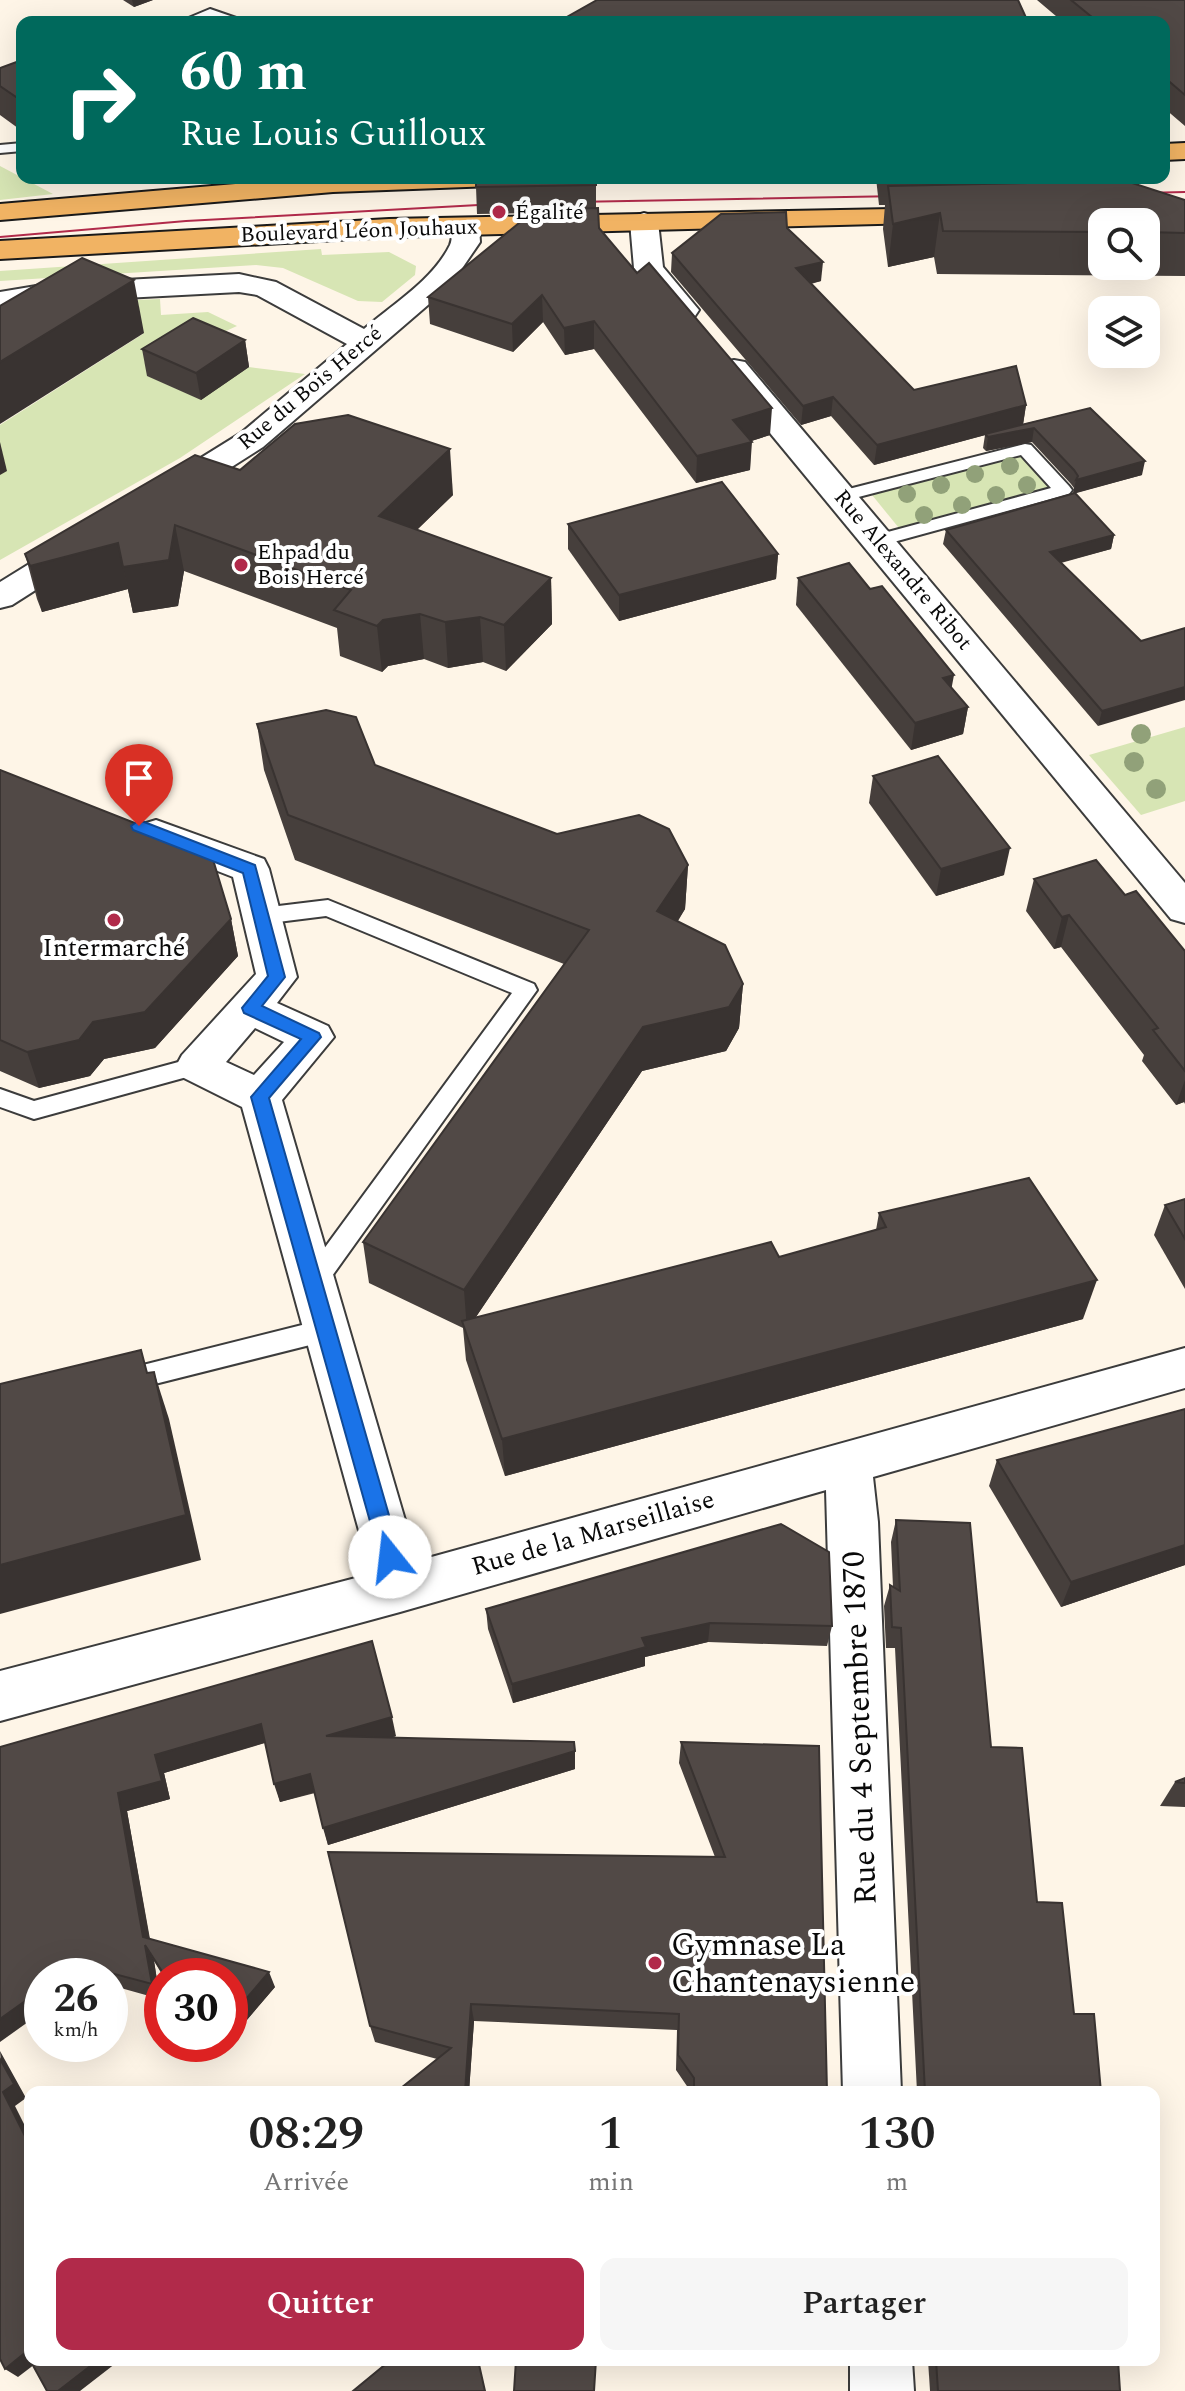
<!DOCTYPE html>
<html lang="fr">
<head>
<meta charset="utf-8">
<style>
  body { margin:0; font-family:Spectral,serif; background:#f6f6f6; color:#222; height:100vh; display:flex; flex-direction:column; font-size:30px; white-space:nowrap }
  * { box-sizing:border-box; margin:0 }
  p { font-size:26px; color:#767676 }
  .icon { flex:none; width:44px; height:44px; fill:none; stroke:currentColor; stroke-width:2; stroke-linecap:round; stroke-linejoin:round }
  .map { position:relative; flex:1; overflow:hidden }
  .side { position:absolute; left:24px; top:2086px; width:1136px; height:280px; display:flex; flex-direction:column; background:#fff; border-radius:16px; box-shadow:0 8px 32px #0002 }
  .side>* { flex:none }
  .guide { position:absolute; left:16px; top:16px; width:1154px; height:168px; border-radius:16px; box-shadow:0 8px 32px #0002; background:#00695c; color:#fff; overflow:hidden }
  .controls { position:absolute; left:1088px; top:208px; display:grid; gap:16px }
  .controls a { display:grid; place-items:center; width:72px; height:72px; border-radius:16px; background:#fff; box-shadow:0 8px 32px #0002; font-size:40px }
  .speed { position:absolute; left:24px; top:1958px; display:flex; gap:16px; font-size:40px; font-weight:700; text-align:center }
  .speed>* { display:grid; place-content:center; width:104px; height:104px; border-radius:50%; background:#fff; box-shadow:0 8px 32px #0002; line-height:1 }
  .speed small { font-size:20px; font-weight:400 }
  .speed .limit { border:12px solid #d22; background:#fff; color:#111 }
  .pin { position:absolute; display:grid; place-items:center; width:68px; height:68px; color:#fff; margin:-82px -34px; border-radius:50% 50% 50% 0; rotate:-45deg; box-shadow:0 0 8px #0007 }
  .pin .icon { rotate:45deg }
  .me { position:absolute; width:88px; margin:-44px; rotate:344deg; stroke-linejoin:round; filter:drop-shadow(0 0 6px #0008) }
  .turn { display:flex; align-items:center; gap:28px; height:168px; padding:0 32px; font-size:36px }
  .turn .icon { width:104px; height:104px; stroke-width:2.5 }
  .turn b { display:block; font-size:56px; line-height:68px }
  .eta { display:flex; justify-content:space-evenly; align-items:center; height:136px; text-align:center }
  .eta b { font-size:48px; font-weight:600; line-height:56px }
  .button { display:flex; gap:16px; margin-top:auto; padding:16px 32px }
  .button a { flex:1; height:92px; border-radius:16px; background:#b12a4a; color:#fff; font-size:32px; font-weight:600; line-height:92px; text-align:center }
  .button a+a { background:#f6f6f6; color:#222 }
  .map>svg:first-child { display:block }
  .green { fill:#d7e5b4 }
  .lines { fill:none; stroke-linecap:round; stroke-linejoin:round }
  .service-casing { stroke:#3c3c3c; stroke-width:4 }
  .minor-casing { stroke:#3c3c3c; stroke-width:4 }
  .primary-casing { stroke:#1a1a1a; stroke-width:4 }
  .service { fill:#fff; fill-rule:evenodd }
  .minor { fill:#fff; fill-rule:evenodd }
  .primary { fill:#f1b363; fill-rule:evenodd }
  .tram { stroke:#b12a4a; stroke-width:2 }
  .tree { fill:#91a179 }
  .wall { fill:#463f3c; fill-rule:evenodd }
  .shaded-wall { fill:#393331 }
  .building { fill:#514946; stroke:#393331; stroke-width:2 }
  .route { fill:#1a73e8; stroke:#114b97; stroke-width:2 }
  .poi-dot { fill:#b12a4a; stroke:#fff; stroke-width:3 }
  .labels { text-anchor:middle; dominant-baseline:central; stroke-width:8; stroke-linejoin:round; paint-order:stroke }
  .far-poi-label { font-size:22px; fill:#090909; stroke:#fff; text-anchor:start }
  .far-street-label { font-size:22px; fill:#090909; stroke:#fff }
  .poi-label { font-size:26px; fill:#090909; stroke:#fff }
  .street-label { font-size:26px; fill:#090909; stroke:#fff }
  .near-street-label { font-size:32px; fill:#090909; stroke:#fff }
  .near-poi-label { font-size:32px; fill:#090909; stroke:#fff; text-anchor:start }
</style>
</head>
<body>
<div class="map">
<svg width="1185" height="2391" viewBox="0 0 1185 2391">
  <rect width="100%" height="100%" fill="#fef5e7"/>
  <g class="green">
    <polygon points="0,166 53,194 0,200"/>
    <polygon points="321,249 322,255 389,252 416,266 415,275 382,302 358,301 283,268 256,265 0,281 0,271"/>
    <polygon points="160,299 161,315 208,312 237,326 197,344 148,376 200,399 249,367 305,374 180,458 0,560 0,425 143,334 109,301"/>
    <polygon points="1021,450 1063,490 903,533 868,490"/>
    <polygon points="1185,727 1185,801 1141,815 1089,755"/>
  </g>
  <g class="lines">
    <defs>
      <g id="service">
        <polygon points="210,9 239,19 241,22 221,22 210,18 199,22 179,22"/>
        <polygon points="22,143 22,151 0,153 0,145"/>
        <polygon points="1025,444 1031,445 1069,486 1072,490 1069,494 879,546 873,544 870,540 873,536 1051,488 1021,455 843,501 834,496 837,492"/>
        <polygon points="328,900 534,984 537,990 322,1290 313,1293 304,1290 301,1283 304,1276 512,993 326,916 262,924 254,921 251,916 254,911 262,908"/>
        <polygon points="197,1057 205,1060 208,1066 205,1072 34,1119 0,1107 0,1089 34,1101"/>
        <polygon points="326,1319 335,1323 339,1330 335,1337 326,1341 123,1392 114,1389 110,1381 114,1373 123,1370"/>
      </g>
      <g id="minor">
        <polygon points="644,213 654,216 658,222 663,267 699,310 695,316 684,319 673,316 634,268 630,222 634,216"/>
        <path d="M 465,218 L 475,221 L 479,227 L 480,242 L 450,286 L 263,447 L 178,501 L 166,504 L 154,501 L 150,494 L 154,487 L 241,433 L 347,344 L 257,295 L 239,292 L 48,302 L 0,310 L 0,292 L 48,284 L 239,274 L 276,282 L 364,329 C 393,304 433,280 450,245 C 454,236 449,229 455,221 Z"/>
        <polygon points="734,360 745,362 1185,883 1185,923 1171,919 723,376 719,369 723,362"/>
        <polygon points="80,537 92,540 97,547 92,554 12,605 0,608 0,582 68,540"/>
        <path d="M 156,820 L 264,859 L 269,869 L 297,977 L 277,1003 L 328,1026 L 334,1037 L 282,1100 L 417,1561 L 1185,1348 L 1185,1388 L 873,1477 L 878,1522 L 901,2092 L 843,2092 L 826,1490 L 400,1612 L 0,1721 L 0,1671 L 371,1574 L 242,1107 L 182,1077 L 176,1066 L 182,1055 L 256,974 L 233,877 L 143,842 L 137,833 L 143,824 ZM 255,1028 L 284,1042 L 254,1075 L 226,1062 Z"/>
        <polygon points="850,2360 912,2360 914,2391 850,2391"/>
      </g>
      <g id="primary">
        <polygon points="1185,143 1185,159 1164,160 1164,144"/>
        <polygon points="305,178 507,178 503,184 493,186 333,192 0,220 0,204"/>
        <polygon points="945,208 955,210 959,216 955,222 389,237 0,259 0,241 389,219"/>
      </g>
    </defs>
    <use href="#service" class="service-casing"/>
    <use href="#minor" class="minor-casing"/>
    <use href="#primary" class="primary-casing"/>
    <use href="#service" class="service"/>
    <use href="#minor" class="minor"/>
    <use href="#primary" class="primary"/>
    <g class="tram">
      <polyline points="1141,193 1185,192"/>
      <polyline points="573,202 901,196"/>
      <polyline points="0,237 186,221 497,204"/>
    </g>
  </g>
  <g class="tree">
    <circle cx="1010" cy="466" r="9"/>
    <circle cx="975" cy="474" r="9"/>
    <circle cx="941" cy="485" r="9"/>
    <circle cx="1027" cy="485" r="9"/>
    <circle cx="907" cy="494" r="9"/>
    <circle cx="996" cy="495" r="9"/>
    <circle cx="962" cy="505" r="9"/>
    <circle cx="924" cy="515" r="9"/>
    <circle cx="1141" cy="734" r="10"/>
    <circle cx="1134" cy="762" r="10"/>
    <circle cx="1156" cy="789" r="10"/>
  </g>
  <g class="wall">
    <polygon points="123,0 153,0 134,7"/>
    <polygon points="1037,0 1185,0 1185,126 1164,108 1164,22 1063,22"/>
    <polygon points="22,60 22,131 0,115 0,68"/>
    <polygon points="596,178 596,209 599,228 770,435 751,441 750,470 696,483 594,349 565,355 543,322 513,352 430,324 428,297 532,213 477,214 476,187"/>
    <path d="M 876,178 L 1036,178 L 1035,183 L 1185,200 L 1185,276 L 937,274 L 934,257 L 888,267 L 883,229 L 885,205 L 879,205 ZM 1102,222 L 1146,222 L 1146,266 L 1102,266 Z"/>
    <polygon points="787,228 821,281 811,284 914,390 1026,405 1023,424 1090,408 1142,475 1075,493 1114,535 1111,549 1061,563 1141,641 1098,726 943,544 946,530 1073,494 1074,488 1071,484 1032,442 986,451 983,448 985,435 874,465 831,416 801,425 671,272 672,253"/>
    <polygon points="245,340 249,367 201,400 147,376 142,349"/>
    <polygon points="240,470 453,495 417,530 551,578 552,624 506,671 483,662 448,668 424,659 388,666 382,672 340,656 337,628 184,571 178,606 133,613 128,589 42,612 37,599 25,554"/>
    <polygon points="568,524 778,554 776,579 619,621 568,549"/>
    <polygon points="798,578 968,707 963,734 911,750 796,605"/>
    <polygon points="257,724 375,765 557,834 688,865 685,909 678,921 743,984 739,1028 726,1051 642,1071 476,1317 779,1257 876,1230 879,1213 1083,1319 505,1476 466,1360 463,1328 369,1283 363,1242 564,964 295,860 264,770"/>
    <polygon points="0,770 231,919 238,956 155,1048 104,1059 90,1076 39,1088 0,1071"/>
    <polygon points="873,776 1004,875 936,896 869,803"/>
    <polygon points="1034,879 1125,895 1185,951 1185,1104 1184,1102 1176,1105 1142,1061 1144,1055 1104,1003 1061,947 1054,949 1026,911"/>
    <polygon points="1185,1199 1185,1289 1154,1235 1165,1205"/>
    <polygon points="1185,1409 1185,1565 1061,1607 989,1486 997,1460"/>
    <polygon points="896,1520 991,1747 1037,1902 1101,2092 917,2092 895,1648 886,1648 884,1606 890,1585 893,1587 891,1542"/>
    <polygon points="486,1609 832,1626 827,1646 708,1642 645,1657 645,1666 513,1703 488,1629"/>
    <polygon points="396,1736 392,1738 575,1751 575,1769 328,1845 315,1793 280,1802 265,1743 164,1773 170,1799 127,1811 150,1939 275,1987 240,2028 230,2034 230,1976 163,1976 154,1961 160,1999 110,1985 110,1976 42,1976 0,1747"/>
    <polygon points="681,1742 827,2092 691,2092 676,2070 677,2030 474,2021 469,2092 437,2059 375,2042 370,2026 715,1857 679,1763"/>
    <polygon points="1185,1778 1185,1807 1160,1806 1175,1782"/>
    <polygon points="928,2360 1118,2360 1120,2391 930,2391"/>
  </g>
  <g class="shaded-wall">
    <polygon points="132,0 153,0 134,7"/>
    <polygon points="940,213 934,257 888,267 893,224"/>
    <polygon points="823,262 821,281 794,287 796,268"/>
    <polygon points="134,280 144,333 0,424 0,362"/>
    <polygon points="542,295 543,322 513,352 512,324"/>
    <polygon points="594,321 594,349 565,355 564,328"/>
    <polygon points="245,340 249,367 201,400 196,373"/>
    <polygon points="833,397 831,416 801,425 803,406"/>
    <polygon points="1026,405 1023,425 874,465 877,445"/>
    <polygon points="772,408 770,435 733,447 752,442 750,470 696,483 697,456 733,420"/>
    <polygon points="1034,428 1032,442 986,451 988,437"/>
    <polygon points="0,442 7,471 0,475"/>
    <polygon points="450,449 453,495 383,562 379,516"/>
    <polygon points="1145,461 1142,475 1073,494 1076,480"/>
    <polygon points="175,525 184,571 178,606 133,613 123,567"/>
    <polygon points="1114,535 1111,549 1047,566 1050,552"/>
    <polygon points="118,543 128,589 42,612 30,566"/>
    <polygon points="778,554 776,579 619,621 619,595"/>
    <polygon points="551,578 552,624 506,671 504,625"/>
    <polygon points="420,614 424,659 388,666 382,672 377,626 383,620"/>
    <polygon points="480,617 483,662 448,668 445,622"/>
    <polygon points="954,675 949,702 943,678"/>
    <polygon points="1185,687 1185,700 1098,726 1102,711"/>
    <polygon points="968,707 963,734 911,750 915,723"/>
    <polygon points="1010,848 1004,875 936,896 941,869"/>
    <polygon points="688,865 685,909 655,955 657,911"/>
    <polygon points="1069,915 1061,947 1054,949 1062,917"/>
    <polygon points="231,919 238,956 155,1048 104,1059 90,1076 39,1088 27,1052 93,1022"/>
    <polygon points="743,984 739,1028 726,1051 642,1071 467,1330 464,1290 643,1027"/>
    <polygon points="1185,1080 1185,1099 1184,1102 1176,1105"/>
    <polygon points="1097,1280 1083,1319 505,1476 502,1439"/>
    <polygon points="154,1372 169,1419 201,1560 0,1614 0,1565"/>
    <polygon points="1185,1545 1185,1565 1061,1607 1071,1582"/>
    <polygon points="710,1623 708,1642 645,1657 645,1666 513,1703 512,1684 642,1638"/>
    <polygon points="392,1717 396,1736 331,1755 326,1736"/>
    <polygon points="261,1724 267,1742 164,1773 170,1799 127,1811 152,1953 143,1937 118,1793 155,1755"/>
    <polygon points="575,1751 575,1769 328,1845 323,1828"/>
    <polygon points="310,1774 315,1792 280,1802 274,1784"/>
    <polygon points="145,1945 154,1961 160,1999 152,1984"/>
    <polygon points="77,1964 85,1976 60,1976"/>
    <polygon points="269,1972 275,1987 240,2028 230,2034 230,2015"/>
    <polygon points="42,1989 42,2012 0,2042 0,2019"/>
    <polygon points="471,2004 474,2021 469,2092 465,2092"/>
    <polygon points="0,2051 26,2098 15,2106 30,2136 30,2146 3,2092"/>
    <polygon points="26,2352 39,2361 18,2377 5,2369"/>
    <polygon points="98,2360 120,2360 80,2391 58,2391"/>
  </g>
  <g class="building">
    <polygon points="597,0 1018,0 1028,22 558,22"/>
    <polygon points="1071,0 1185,0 1185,95 1164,77 1164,22 1098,22"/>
    <polygon points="22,60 22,101 0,86 0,68"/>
    <polygon points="476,178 596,178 596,185 476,187"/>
    <polygon points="1126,181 1185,200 1185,233 1146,232 1146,222 1102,222 1102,232 943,231 940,213 893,224 888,186"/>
    <polygon points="598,208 599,228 637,273 649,263 772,408 733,420 752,442 697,456 594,321 564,328 542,295 512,324 428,297 535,210"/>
    <polygon points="786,212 787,228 823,262 796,268 914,390 1016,366 1026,405 877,445 833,397 803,406 672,253 721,214"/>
    <polygon points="82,258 134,280 0,362 0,306"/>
    <polygon points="193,318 245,340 196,373 142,349"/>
    <polygon points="1090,408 1145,461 1076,480 1078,476 1074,470 1034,428 988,437 985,434"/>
    <polygon points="348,415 450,449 379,516 551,578 504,625 480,617 445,622 420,614 383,620 377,626 334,610 351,590 175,525 169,560 123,567 118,543 30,566 25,554 195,455 240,470 295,424"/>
    <polygon points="722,482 778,554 619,595 568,524"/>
    <polygon points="1075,493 1114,535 1050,552 1141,641 1185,628 1185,687 1102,711 946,530"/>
    <polygon points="849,563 870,589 882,586 954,675 943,678 968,707 915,723 798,578"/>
    <polygon points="326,710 356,717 375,765 557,834 639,815 669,829 688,865 657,911 725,945 743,984 729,1007 643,1027 464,1290 363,1242 589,930 288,815 257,724"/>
    <polygon points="938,756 1010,848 941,869 873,776"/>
    <polygon points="0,770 211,853 231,919 145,1012 93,1022 79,1040 27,1052 0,1040"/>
    <polygon points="1096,860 1125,895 1136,891 1185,951 1185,1071 1153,1030 1158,1028 1114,972 1069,915 1062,917 1034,879"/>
    <polygon points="1029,1178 1097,1280 502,1439 462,1321 771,1242 779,1257 886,1227 879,1213"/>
    <polygon points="1185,1199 1185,1239 1165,1205"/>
    <polygon points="141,1350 147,1373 154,1372 186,1515 0,1565 0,1384"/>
    <polygon points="1185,1409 1185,1545 1071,1582 997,1460"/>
    <polygon points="896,1520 970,1523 991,1747 1022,1748 1037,1902 1062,1903 1074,2014 1094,2014 1101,2092 925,2092 901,1628 892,1627 890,1585 900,1591"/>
    <polygon points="781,1524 829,1552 832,1626 710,1623 642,1638 646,1647 512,1684 486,1609"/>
    <polygon points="372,1641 392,1717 326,1736 574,1742 575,1751 323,1828 310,1774 274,1784 261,1724 155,1755 162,1781 118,1793 143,1937 269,1972 233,2014 230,2015 230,1976 165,1976 145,1945 152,1984 77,1964 60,1976 42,1976 42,1989 0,2019 0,1747"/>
    <polygon points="681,1742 819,1746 827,2092 694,2092 694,2078 678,2055 679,2014 471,2004 465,2092 396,2092 451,2048 370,2026 328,1852 725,1857"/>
    <polygon points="1185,1778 1185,1783 1175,1782"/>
    <polygon points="0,2059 14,2084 3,2092 30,2146 30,2359 26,2352 5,2369 0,2359"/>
    <polygon points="30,2360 98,2360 58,2391 47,2391"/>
    <polygon points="385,2360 478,2360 485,2391 353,2391 387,2363"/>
    <polygon points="516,2360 596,2360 594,2391 514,2391"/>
    <polygon points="936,2360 1118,2360 1120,2391 938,2391"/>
  </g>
  <polygon class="route" points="139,820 255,865 285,977 262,1006 319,1033 321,1037 269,1098 401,1557 398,1564 390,1566 383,1564 380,1557 251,1097 301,1039 244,1013 242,1008 268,976 243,873 133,830 131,826"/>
  <g class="poi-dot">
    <circle cx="499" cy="212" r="8"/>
    <circle cx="241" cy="565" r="8"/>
    <circle cx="114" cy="920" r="8"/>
    <circle cx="655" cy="1963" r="8"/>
  </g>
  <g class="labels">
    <g class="far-poi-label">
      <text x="515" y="212">Égalité</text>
      <text x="257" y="552">Ehpad du<tspan x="257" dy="25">Bois Hercé</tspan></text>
    </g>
    <g class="far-street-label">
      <text transform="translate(359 231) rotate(-2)">Boulevard Léon Jouhaux</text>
      <text transform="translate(310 388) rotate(-40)">Rue du Bois Hercé</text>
      <text transform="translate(903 570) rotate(50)">Rue Alexandre Ribot</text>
    </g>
    <g class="poi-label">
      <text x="114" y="948">Intermarché</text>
    </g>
    <g class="street-label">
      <text transform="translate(593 1533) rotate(-16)">Rue de la Marseillaise</text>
    </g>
    <g class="near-street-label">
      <text transform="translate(860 1728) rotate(-92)">Rue du 4 Septembre 1870</text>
    </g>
    <g class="near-poi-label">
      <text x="671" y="1945">Gymnase La<tspan x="671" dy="37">Chantenaysienne</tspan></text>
    </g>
  </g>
</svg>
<div class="controls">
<a><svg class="icon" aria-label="search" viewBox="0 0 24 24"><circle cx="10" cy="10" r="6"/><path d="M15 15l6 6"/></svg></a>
<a><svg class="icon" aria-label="layers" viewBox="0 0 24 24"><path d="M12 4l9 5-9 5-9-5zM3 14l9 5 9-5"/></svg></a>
</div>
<div class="speed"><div>26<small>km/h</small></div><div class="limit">30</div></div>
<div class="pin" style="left:139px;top:826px;background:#d93025"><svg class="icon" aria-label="arrive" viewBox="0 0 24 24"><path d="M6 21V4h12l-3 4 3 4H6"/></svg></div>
<svg class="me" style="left:390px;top:1557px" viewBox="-20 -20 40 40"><circle r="19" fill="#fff"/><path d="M0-13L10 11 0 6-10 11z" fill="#1a73e8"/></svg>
<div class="guide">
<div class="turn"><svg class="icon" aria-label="right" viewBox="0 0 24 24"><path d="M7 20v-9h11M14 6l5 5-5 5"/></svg><div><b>60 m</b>Rue Louis Guilloux</div></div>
</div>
<section class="side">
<div class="eta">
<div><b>08:29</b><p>Arrivée</p></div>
<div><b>1</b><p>min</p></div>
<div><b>130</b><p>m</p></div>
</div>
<div class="button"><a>Quitter</a><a>Partager</a></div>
</section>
</div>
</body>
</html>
